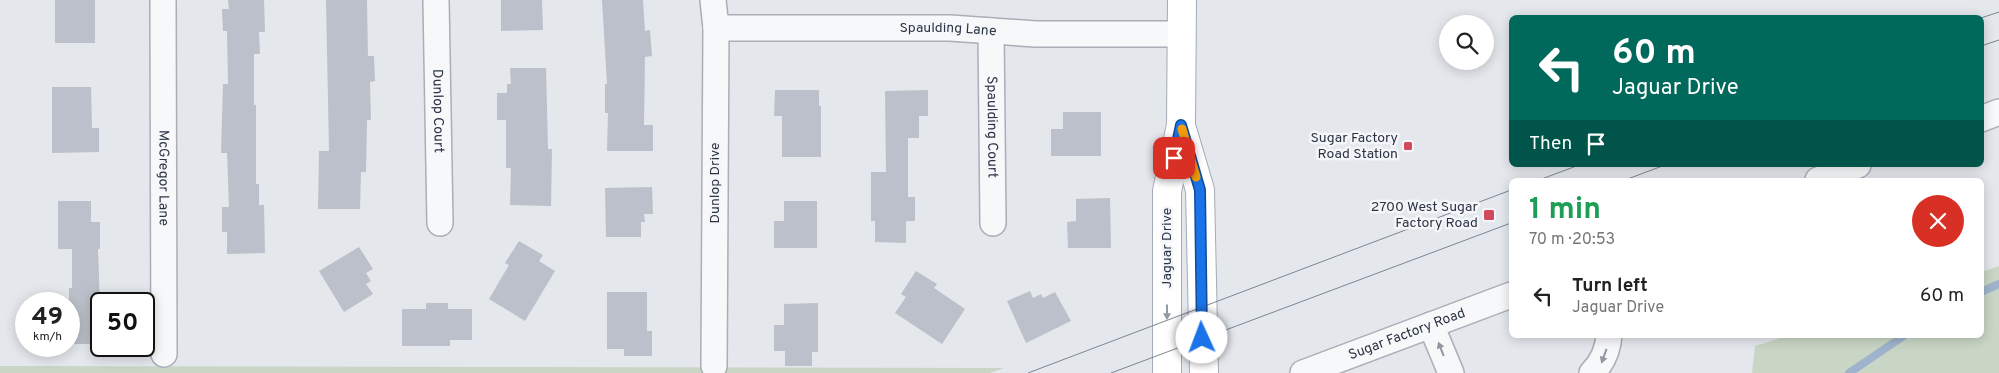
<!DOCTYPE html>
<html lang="en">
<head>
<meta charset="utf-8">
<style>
  body { margin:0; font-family:Overpass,sans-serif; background:#f2f2f2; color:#222; height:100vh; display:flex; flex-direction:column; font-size:19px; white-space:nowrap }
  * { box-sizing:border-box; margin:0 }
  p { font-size:16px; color:#767676 }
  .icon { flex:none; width:28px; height:28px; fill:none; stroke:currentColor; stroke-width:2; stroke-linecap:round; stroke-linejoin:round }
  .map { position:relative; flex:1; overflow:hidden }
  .panel { position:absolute; left:1509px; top:178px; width:475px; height:160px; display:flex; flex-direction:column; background:#fff; border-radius:8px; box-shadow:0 2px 12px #0003 }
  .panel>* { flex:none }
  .top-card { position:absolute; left:1509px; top:15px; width:475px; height:152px; border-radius:8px; box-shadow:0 2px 12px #0003; background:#00695c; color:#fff; overflow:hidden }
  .buttons { position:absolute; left:1439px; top:15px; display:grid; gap:10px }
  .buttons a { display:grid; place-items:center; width:55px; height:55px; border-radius:50%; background:#fff; box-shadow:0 2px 12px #0003; font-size:25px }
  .speed { position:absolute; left:15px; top:292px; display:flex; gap:10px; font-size:25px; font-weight:700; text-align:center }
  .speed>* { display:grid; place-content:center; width:65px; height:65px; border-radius:50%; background:#fff; box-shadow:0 2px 12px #0003; line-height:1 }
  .speed small { font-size:12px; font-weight:400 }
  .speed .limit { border:2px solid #111; border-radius:8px; background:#fff; color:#111 }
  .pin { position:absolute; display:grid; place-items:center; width:42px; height:42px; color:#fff; margin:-21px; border-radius:10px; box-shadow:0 2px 8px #0006 }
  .me { position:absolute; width:55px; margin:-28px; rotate:358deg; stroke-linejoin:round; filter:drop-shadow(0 0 4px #0008) }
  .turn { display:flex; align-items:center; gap:18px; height:105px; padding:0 20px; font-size:22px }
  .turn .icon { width:65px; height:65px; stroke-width:2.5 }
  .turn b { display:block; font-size:35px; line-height:42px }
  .then { display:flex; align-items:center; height:48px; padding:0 20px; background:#0003; gap:10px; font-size:19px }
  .round { display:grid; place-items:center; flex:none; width:52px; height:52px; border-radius:26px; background:#f2f2f2 }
  .summary { display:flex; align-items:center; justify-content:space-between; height:85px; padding:0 20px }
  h1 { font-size:30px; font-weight:700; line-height:38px; color:#1e9e55 }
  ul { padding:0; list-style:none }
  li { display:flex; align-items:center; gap:15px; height:65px; padding:0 20px }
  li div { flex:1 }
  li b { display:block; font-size:19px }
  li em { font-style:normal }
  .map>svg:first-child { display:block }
  .grass { fill:#c9d6c5 }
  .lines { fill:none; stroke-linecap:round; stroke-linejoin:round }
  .stream { stroke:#9fb4cc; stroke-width:8 }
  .building { fill:#bbc0ca }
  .minor-casing { stroke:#a9aeb7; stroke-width:28 }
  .major-casing { stroke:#a3abb8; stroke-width:30 }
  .minor { stroke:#f7f8fa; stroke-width:25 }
  .major { stroke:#fff; stroke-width:28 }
  .tram { stroke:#7d8696; stroke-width:1 }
  .oneway { fill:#959aa2 }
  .oneway2 { fill:#9196a0 }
  .route-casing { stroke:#114b97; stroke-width:12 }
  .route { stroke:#1a73e8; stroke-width:9 }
  .slow { stroke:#f59e0b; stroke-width:9 }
  .poi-dot { fill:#d1495b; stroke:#f4f6f9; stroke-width:2 }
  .labels { text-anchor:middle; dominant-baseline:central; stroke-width:5; stroke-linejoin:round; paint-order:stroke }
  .street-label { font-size:14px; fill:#2b3445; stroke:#f4f6f9 }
  .poi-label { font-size:14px; fill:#2b3445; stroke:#f4f6f9; text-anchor:end }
</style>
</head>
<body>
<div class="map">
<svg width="1999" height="373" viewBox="0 0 1999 373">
  <rect width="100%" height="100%" fill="#e4e7ec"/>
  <g class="grass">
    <polygon points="1999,266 1999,373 1752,373 1755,346 1790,335 1981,335 1981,272"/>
    <polygon points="0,366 1004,368 990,373 0,373"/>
  </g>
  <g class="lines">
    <g class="stream">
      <polyline points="1981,292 1999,284"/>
      <polyline points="1849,373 1905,335"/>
    </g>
  </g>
  <g class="building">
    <rect x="55" y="0" width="40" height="43"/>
    <polygon points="228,0 264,0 265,32 259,32 260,54 254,54 254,105 256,105 256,184 259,184 259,205 264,205 265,253 227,254 227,232 222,232 222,207 229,207 227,153 221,153 223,84 228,84 227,31 223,31 222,9 229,9"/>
    <polygon points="326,0 367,0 368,56 374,56 375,81 370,82 371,120 367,120 366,172 361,172 360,209 318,209 319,151 329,151"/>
    <polygon points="501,0 542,0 543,30 501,31"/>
    <polygon points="602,0 643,0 645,31 650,30 652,56 645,57 644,125 653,125 653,151 607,151 608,113 605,113 605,84 607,84"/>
    <polygon points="510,68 546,68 548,149 552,149 551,206 510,205 511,168 506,168 506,120 497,120 497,93 507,93 507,84 511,84"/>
    <polygon points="52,87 91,87 92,128 99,128 99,152 52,153"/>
    <polygon points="775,90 819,90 819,106 821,106 821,157 782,157 782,116 774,116"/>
    <polygon points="928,90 928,116 919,116 919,138 908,138 908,197 915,197 915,221 906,221 906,243 875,242 875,221 871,221 871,172 886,172 885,91"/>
    <polygon points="1063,112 1101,112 1101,156 1051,156 1051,129 1063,129"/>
    <polygon points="652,187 653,214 644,214 645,222 641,222 641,237 606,237 605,188"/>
    <polygon points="1110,198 1111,248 1068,248 1067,222 1076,221 1076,199"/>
    <polygon points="58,201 91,201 91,222 100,222 100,249 98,249 100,306 94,306 94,344 69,344 69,288 72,288 72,249 58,249"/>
    <polygon points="784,201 817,201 817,248 774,248 774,221 784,221"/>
    <polygon points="519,241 543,255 539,261 555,271 525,321 489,299 509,265 505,263"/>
    <polygon points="359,247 373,269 366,273 371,281 366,284 373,294 344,312 319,271"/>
    <polygon points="916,271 937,284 934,288 965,309 942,344 895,313 906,297 901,294"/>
    <polygon points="1030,291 1033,298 1041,294 1043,298 1055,292 1071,321 1026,343 1007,301"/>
    <polygon points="607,292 647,292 647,331 652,331 652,356 624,356 624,349 607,349"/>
    <polygon points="426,303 448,303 448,309 472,309 472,340 450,340 450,346 402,346 402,309 426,309"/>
    <polygon points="818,303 818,352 812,352 812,366 785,366 785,351 774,351 774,325 784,325 784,304"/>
  </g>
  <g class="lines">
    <defs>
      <g id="minor">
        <path id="s1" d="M 163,0 L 164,354"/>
        <path id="s2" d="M 436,0 L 440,223"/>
        <polyline points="713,0 716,28 714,366"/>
        <path id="s3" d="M 716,28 L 950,28 L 1036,34 L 1181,34"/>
        <path id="s4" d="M 991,31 L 993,223"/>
        <polyline points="1981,119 1999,112"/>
        <polyline points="1818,180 1858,165"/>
        <polyline points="1431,325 1451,373"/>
        <path id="s5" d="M 1303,373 L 1511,295"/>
        <path d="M 1592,373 C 1602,363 1608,350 1609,335"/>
      </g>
      <g id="major">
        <polyline points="1182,129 1200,190 1204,373"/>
        <polyline points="1167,373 1167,191 1181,125 1182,0"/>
      </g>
    </defs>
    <use href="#minor" class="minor-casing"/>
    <use href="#major" class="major-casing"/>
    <use href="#minor" class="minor"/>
    <use href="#major" class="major"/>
    <g class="tram">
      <polyline points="1981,18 1999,12"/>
      <polyline points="1981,46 1999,40"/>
      <polyline points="1539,180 1579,165"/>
      <polyline points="1625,180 1665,165"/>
      <polyline points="1028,373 1511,190"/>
      <polyline points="1111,373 1511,223"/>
    </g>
  </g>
  <defs><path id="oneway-solid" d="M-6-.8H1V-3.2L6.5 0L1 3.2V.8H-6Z" transform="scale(1.25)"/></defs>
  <use class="oneway" href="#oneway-solid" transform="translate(1167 312) rotate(90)"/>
  <g class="oneway2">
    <use href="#oneway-solid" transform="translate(1441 349) rotate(-111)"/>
    <use href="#oneway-solid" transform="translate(1604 356) rotate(110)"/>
  </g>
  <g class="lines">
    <defs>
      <polyline id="route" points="1174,158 1181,125 1200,190 1202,338"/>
    </defs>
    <use href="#route" class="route-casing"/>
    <use href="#route" class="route"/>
    <polyline class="slow" points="1182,129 1196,177"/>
  </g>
  <g class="poi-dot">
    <rect x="1403" y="141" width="10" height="10" rx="2.5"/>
    <rect x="1483" y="209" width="12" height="12" rx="2.5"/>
  </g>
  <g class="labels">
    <g class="street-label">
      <text stroke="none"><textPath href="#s3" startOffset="232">Spaulding Lane</textPath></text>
      <text stroke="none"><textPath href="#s2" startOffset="111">Dunlop Court</textPath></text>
      <text stroke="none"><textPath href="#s4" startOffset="96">Spaulding Court</textPath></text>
      <text stroke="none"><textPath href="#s1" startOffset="178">McGregor Lane</textPath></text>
      <text transform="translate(715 183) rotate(-90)">Dunlop Drive</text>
      <text transform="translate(1167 248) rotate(-90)">Jaguar Drive</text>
      <text stroke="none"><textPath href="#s5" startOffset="111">Sugar Factory Road</textPath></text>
    </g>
    <g class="poi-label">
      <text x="1398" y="138">Sugar Factory<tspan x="1398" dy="16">Road Station</tspan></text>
      <text x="1478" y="207">2700 West Sugar<tspan x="1478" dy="16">Factory Road</tspan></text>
    </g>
  </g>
</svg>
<div class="buttons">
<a><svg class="icon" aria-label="search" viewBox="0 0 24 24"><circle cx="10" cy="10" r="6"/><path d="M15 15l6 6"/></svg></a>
</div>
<div class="speed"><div>49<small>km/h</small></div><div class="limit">50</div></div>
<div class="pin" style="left:1174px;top:158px;background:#d93025"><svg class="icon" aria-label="arrive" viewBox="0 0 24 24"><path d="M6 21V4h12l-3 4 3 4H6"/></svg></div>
<svg class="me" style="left:1202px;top:338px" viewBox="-20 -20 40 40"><circle r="19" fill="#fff"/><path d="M0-13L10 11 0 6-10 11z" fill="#1a73e8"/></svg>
<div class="top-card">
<div class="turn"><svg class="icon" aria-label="left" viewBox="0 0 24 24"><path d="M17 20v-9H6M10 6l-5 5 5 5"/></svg><div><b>60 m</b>Jaguar Drive</div></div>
<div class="then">Then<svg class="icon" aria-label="arrive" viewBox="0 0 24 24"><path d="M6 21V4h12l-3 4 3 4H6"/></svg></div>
</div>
<section class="panel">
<div class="summary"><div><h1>1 min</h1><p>70 m · 20:53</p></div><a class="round" style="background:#d93025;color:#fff"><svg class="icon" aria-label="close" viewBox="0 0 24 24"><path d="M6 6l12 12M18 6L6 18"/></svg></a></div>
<ul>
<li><svg class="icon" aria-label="left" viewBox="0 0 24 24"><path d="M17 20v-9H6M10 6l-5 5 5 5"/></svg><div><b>Turn left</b><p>Jaguar Drive</p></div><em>60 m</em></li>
</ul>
</section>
</div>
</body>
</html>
